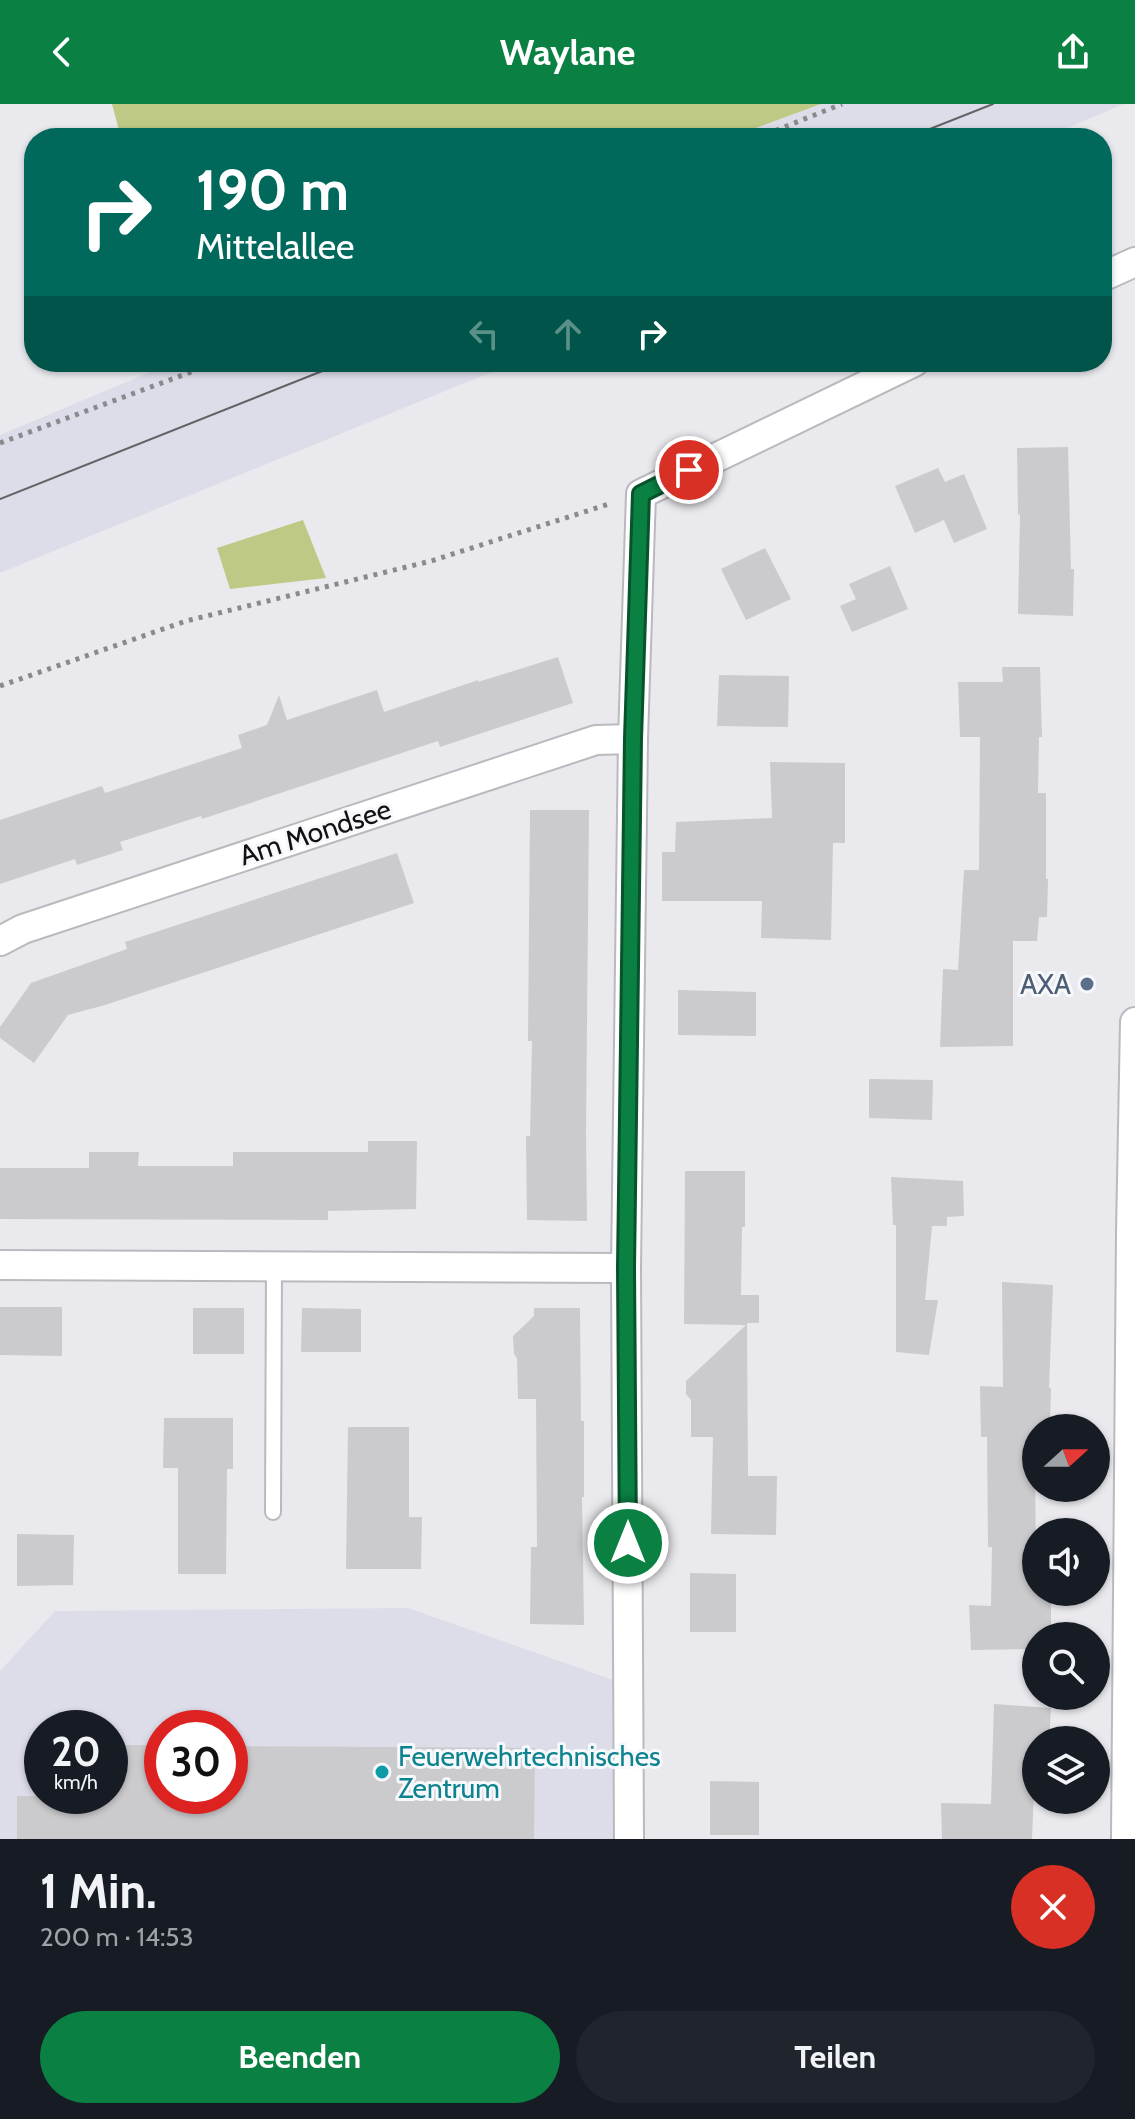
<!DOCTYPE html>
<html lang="de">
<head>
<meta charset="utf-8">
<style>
  body { margin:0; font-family:Cabin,sans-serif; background:#20242c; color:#f1f3f6; height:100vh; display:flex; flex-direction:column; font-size:30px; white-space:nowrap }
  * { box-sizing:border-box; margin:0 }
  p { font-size:26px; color:#9ea1a6 }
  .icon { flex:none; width:44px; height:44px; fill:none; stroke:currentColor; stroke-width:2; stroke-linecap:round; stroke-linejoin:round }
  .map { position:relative; height:1735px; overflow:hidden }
  .side { display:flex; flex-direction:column; background:#171b24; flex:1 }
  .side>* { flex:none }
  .hud { position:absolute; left:24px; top:24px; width:1088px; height:244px; border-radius:32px; box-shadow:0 2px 6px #0004; background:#00695c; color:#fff; overflow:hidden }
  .needle { width:52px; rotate:69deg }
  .controls { position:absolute; left:1022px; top:1310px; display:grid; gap:16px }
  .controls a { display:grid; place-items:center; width:88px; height:88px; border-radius:50%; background:#171b24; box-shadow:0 2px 6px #0004; font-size:40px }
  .speed { position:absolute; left:24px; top:1606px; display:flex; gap:16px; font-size:40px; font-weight:700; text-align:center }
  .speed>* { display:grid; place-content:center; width:104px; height:104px; border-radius:50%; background:#171b24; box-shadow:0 2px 6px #0004; line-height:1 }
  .speed small { font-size:20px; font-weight:400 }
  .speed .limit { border:12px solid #d22; background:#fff; color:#111 }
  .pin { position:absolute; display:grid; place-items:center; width:68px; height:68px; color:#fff; margin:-34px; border:4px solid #fff; border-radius:50%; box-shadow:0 2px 8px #0007 }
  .me { position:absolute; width:88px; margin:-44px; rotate:0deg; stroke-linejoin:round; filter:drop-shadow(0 0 6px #0008) }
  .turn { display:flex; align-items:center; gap:28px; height:168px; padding:0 40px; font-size:36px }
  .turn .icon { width:104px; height:104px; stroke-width:2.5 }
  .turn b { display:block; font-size:56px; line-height:68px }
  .lanes { display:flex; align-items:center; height:76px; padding:0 40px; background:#0003; justify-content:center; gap:40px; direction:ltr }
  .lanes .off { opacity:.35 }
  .round { display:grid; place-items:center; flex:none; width:84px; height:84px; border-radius:42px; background:#20242c }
  .summary { display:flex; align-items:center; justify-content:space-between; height:136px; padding:0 40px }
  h1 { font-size:48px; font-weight:800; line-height:60px }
  .cta { display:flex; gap:16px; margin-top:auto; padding:16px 40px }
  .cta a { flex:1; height:92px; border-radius:48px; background:#0b8043; color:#fff; font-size:32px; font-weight:800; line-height:92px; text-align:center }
  .cta a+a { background:#20242c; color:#f1f3f6 }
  header { display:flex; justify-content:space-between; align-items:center; height:104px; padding:0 40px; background:#0b8043; color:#fff; font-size:36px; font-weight:800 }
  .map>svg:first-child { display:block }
  .built { fill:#dcdde8; fill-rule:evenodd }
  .green { fill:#bdc984 }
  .building { fill:#cbcbce }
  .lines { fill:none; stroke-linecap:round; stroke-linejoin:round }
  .lane-casing { stroke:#bababe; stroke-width:18 }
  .street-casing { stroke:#bababe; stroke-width:32 }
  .path { stroke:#8a8a8d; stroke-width:5; stroke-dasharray:4 6; stroke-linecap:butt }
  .lane { stroke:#fff; stroke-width:14 }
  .street { stroke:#fff; stroke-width:28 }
  .tram { stroke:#636365; stroke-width:2 }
  .route-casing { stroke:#07532c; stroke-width:20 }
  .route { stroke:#0b8043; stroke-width:14 }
  .service-dot { fill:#5c6f8a; stroke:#f7f8fb; stroke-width:3 }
  .culture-dot { fill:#0f9aa8; stroke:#f7f8fb; stroke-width:3 }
  .labels { text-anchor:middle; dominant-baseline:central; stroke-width:6; stroke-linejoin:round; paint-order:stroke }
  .street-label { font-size:28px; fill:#111112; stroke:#f7f8fb }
  .service-label { font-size:28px; fill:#4e5e75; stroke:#f7f8fb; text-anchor:end }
  .culture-label { font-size:28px; fill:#0d838f; stroke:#f7f8fb; text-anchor:start }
</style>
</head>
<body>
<header><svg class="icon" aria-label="back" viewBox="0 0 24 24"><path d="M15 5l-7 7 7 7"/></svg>Waylane<svg class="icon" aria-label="share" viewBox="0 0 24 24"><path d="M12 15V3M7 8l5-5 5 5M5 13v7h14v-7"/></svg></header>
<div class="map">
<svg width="1135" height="1735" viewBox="0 0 1135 1735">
  <rect width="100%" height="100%" fill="#eaeaee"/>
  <g class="built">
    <polygon points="821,0 1124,0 1044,34 729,34"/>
    <polygon points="174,258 516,258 0,469 0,331"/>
    <path d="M 408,1504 L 616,1577 L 616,1735 L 0,1735 L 0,1567 L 55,1507 ZM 42,1624 L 110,1624 L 110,1692 L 42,1692 ZM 162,1624 L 230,1624 L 230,1692 L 162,1692 Z"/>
  </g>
  <g class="green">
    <polygon points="112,0 821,0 729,34 121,34"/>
    <polygon points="303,416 326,474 230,485 217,444"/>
  </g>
  <g class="building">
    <polygon points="1068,343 1071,465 1074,465 1073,512 1018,510 1020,410 1018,411 1017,344"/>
    <polygon points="938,364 945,378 964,370 987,425 954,439 944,416 915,429 895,382"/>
    <polygon points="765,444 791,495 746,516 721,465"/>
    <polygon points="890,462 908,505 852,528 840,502 856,495 849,480"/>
    <polygon points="558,553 573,599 440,643 438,637 202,715 201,712 120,738 123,746 77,761 75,755 0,780 0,716 102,682 105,689 242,644 238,631 267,621 279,591 287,616 377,586 384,608 478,576 478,578"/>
    <polygon points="1002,563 1040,563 1042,633 1039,633 1038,689 1046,689 1046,775 1048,775 1047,813 1039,813 1037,837 1013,837 1013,942 940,943 943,865 958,866 964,766 979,766 980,633 960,633 958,578 1003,578"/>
    <polygon points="719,571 789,572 788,623 717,622"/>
    <polygon points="770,658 845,659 845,739 833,739 831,836 761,834 762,797 662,797 662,748 675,748 676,718 772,714"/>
    <polygon points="530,706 589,706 586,1028 587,1117 527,1116 526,1032 530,1032 532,937 528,937"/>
    <polygon points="397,749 414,799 105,901 68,911 34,959 0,934 0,923 31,879 127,845 125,838"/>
    <polygon points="678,886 756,888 756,932 678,931"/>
    <polygon points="869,975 933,976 932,1016 869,1014"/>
    <polygon points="368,1037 417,1037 416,1105 328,1107 328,1116 0,1115 0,1064 89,1064 89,1048 139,1048 138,1062 233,1062 233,1048 368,1048"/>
    <polygon points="685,1067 745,1067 745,1123 742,1123 741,1191 759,1191 759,1219 747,1219 748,1372 777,1372 776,1431 711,1430 713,1333 691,1333 691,1296 686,1290 686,1277 746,1221 684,1220"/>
    <polygon points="891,1073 963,1077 964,1112 947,1113 947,1122 932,1122 925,1196 938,1196 929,1251 896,1248 896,1121 893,1121"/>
    <polygon points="1002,1178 1053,1181 1049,1284 1051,1284 1050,1324 1036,1324 1035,1335 1036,1488 1051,1488 1051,1532 1036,1532 1036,1545 971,1546 969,1501 991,1502 992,1443 988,1443 987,1333 981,1333 980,1282 1003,1283"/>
    <polygon points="0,1203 62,1203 62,1252 0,1251"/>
    <rect x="193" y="1204" width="51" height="46"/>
    <polygon points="302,1204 361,1205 361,1248 301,1248"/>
    <polygon points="534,1204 580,1204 581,1317 584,1317 584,1393 582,1393 584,1521 530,1520 531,1443 537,1443 536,1295 518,1295 517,1254 514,1250 513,1232 534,1212"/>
    <polygon points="164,1314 233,1314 233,1365 227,1365 226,1470 178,1470 178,1364 163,1364"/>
    <polygon points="348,1323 409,1323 409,1413 422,1413 421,1465 346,1465"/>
    <polygon points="17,1430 74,1431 73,1481 17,1482"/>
    <polygon points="690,1469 736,1470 736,1528 690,1528"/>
    <polygon points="994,1600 1051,1604 1049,1636 1036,1636 1032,1735 942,1735 941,1699 991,1700"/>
    <polygon points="110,1641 162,1641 162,1692 230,1692 230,1642 535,1644 534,1735 17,1735 17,1692 110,1692"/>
    <polygon points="710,1677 759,1678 759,1731 710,1731"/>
  </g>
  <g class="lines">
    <defs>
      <polyline id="lane" points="273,1408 274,1163"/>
      <g id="street">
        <polyline points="1102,173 1135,158"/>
        <polyline points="0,837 23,825 596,636 633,635"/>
        <polyline points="0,1161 626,1164"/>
        <polyline points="629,1735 626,1164 633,635 641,390 914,258"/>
        <polyline points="1126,1735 1131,1129 1135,918"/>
      </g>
    </defs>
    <use href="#lane" class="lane-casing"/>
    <use href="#street" class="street-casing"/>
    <g class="path">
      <polyline points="757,34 842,0"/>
      <polyline points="0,339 218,258"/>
      <polyline points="0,582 186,517 431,457 609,400"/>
    </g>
    <use href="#lane" class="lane"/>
    <use href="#street" class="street"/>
    <g class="tram">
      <polyline points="907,34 993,0"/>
      <polyline points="0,395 345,258"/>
    </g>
  </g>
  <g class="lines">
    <defs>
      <polyline id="route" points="628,1439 626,1164 633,635 641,390 689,366"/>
    </defs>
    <use href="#route" class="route-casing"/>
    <use href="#route" class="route"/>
  </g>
  <circle class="service-dot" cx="1087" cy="880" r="8"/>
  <circle class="culture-dot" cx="382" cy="1668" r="8"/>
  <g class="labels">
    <g class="street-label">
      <text transform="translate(315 728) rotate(-18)">Am Mondsee</text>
    </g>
    <g class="service-label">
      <text x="1071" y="880">AXA</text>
    </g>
    <g class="culture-label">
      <text x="398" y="1652">Feuerwehrtechnisches<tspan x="398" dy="32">Zentrum</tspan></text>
    </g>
  </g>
</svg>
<div class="controls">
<a><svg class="needle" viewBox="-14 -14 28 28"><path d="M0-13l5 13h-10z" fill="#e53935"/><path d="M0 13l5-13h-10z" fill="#9ea1a6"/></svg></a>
<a><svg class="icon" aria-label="sound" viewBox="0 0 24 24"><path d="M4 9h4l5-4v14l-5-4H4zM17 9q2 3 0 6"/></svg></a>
<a><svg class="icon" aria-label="search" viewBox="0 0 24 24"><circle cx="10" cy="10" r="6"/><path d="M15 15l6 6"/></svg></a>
<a><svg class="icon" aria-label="layers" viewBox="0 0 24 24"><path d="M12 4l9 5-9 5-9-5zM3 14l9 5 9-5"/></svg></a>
</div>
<div class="speed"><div>20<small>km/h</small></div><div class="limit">30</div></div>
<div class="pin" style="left:689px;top:366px;background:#d93025"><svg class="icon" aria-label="arrive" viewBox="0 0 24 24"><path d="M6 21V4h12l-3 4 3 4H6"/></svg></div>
<svg class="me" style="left:628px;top:1439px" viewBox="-20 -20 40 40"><circle r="17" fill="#0b8043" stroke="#fff" stroke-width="3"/><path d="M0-11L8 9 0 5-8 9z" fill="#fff"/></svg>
<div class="hud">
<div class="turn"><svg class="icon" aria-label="right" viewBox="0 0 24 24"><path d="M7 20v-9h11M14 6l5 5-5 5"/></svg><div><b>190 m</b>Mittelallee</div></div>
<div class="lanes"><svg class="icon off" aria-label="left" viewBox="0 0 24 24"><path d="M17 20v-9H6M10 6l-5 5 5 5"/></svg><svg class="icon off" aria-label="ahead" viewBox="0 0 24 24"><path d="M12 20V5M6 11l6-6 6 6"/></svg><svg class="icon" aria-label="right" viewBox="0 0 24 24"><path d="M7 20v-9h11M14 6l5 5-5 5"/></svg></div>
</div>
</div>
<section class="side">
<div class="summary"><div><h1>1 Min.</h1><p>200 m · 14:53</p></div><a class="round" style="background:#d93025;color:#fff"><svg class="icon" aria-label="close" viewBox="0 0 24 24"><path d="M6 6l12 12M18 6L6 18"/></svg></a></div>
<div class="cta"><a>Beenden</a><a>Teilen</a></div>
</section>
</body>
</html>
